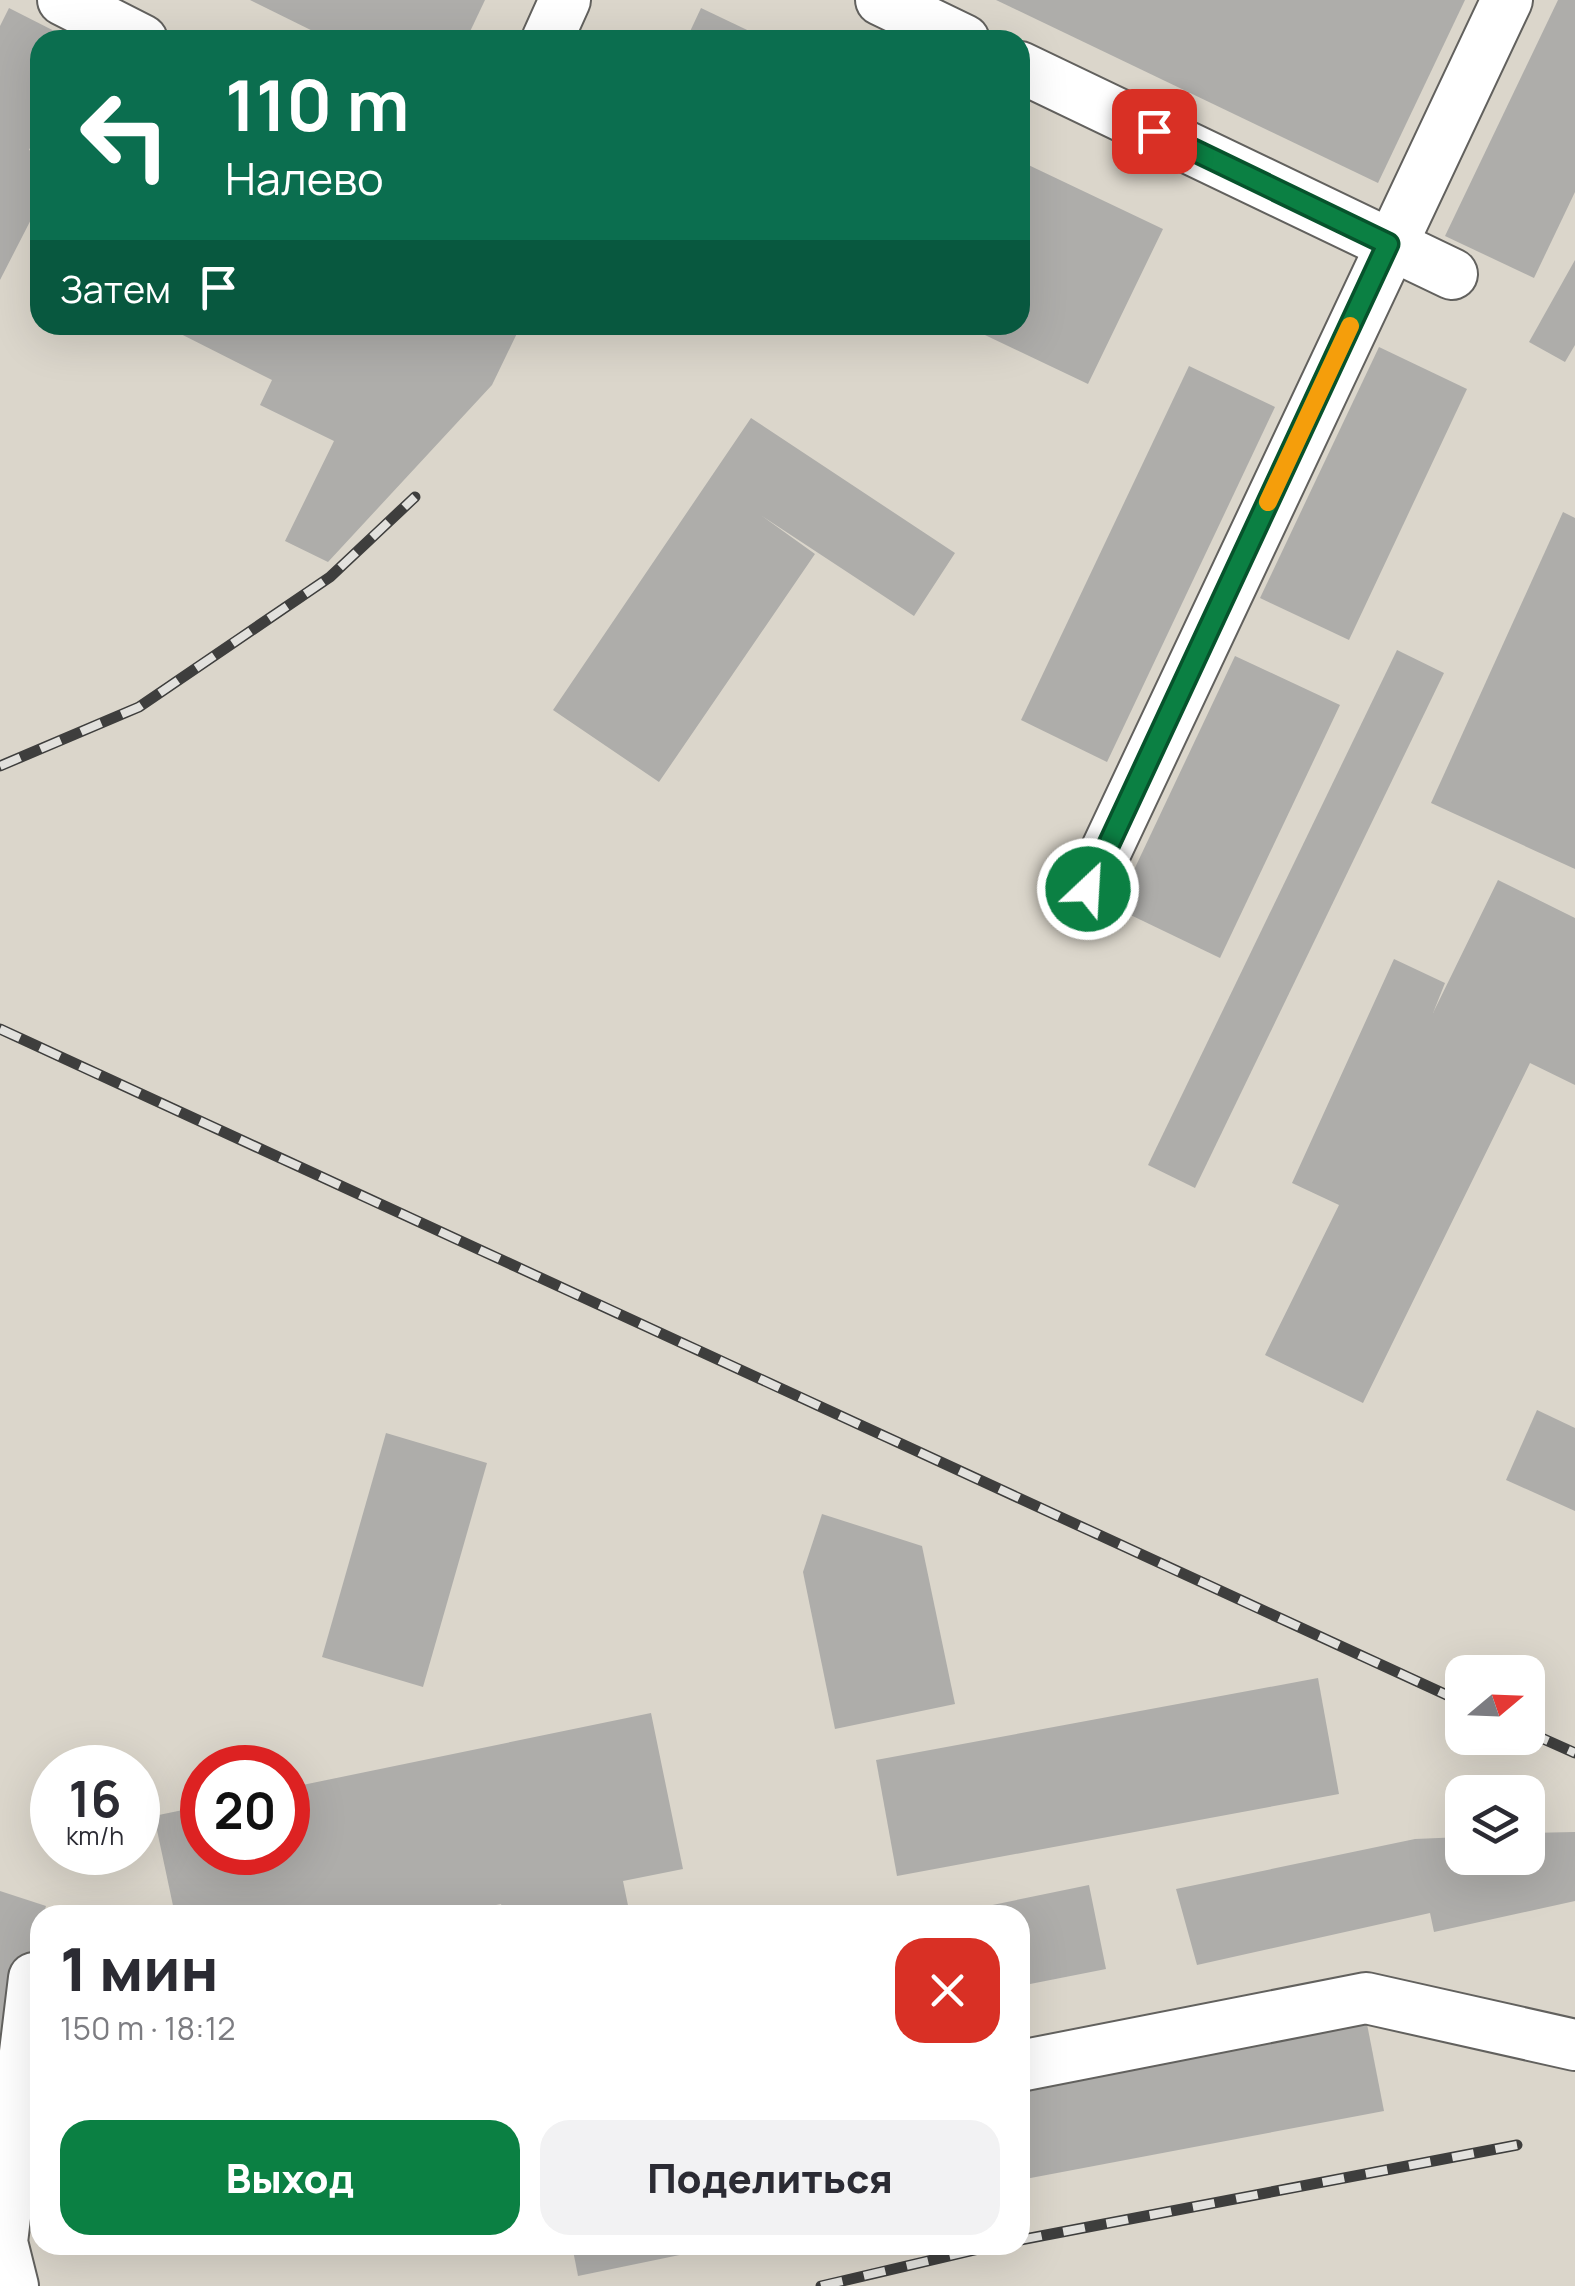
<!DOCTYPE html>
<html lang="ru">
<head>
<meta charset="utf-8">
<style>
  body { margin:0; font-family:Manrope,sans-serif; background:#f2f2f3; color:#2b2b33; height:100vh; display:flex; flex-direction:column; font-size:38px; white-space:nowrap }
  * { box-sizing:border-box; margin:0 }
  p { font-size:32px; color:#7c7c81 }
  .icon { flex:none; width:55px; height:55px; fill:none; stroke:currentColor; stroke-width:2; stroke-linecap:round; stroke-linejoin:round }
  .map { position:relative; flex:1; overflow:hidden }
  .sheet { position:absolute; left:30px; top:1905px; width:1000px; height:350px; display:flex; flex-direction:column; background:#fff; border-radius:30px; box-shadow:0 10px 40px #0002 }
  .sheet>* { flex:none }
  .banner { position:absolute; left:30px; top:30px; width:1000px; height:305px; border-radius:30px; box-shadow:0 10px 40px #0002; background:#0b6e4f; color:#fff; overflow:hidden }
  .needle { width:65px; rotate:71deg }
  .buttons { position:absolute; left:1445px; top:1655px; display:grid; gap:20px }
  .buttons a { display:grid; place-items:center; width:100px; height:100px; border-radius:20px; background:#fff; box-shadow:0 10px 40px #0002; font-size:50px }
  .speed { position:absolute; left:30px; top:1745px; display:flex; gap:20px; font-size:50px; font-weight:700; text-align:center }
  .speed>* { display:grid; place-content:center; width:130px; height:130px; border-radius:50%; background:#fff; box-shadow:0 10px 40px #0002; line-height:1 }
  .speed small { font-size:25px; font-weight:400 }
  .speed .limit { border:15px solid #d22; background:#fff; color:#111 }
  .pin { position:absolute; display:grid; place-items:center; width:85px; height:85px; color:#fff; margin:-42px; border-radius:20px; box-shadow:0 5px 15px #0006 }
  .me { position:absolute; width:110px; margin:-55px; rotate:25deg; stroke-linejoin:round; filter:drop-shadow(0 0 8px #0008) }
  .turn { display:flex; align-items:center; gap:35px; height:210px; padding:0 30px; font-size:45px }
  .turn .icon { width:130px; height:130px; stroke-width:2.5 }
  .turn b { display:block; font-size:70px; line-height:85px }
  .then { display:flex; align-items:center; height:95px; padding:0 30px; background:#0003; gap:20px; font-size:38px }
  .round { display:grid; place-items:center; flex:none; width:105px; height:105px; border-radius:30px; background:#f2f2f3 }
  .overview { display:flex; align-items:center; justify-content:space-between; height:170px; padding:0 30px }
  h1 { font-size:60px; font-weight:800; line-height:75px }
  .primary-button { display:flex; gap:20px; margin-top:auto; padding:20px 30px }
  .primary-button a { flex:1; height:115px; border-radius:30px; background:#0b8043; color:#fff; font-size:40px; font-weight:800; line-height:115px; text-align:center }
  .primary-button a+a { background:#f2f2f3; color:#2b2b33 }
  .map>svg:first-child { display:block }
  .built { fill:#dbd6cb; fill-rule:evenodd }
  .building { fill:#aeadaa }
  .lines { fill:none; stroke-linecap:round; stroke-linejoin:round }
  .minor-casing { stroke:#62615e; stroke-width:54 }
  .minor { stroke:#fff; stroke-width:50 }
  .rail-casing { stroke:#3e3e3d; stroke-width:11 }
  .rail { stroke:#e2e1dd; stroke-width:8; stroke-dasharray:22; stroke-linecap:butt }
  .route-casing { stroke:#07532c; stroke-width:25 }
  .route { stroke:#0b8043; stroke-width:18 }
  .slow { stroke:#f59e0b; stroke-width:18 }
</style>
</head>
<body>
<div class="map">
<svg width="1575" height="2286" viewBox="0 0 1575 2286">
  <rect width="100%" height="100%" fill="#e2e1dd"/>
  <path class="built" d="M 0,0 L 1575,0 L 1575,2286 L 0,2286 ZM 40,40 L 1020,40 L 1020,325 L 40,325 ZM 1462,1672 L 1528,1672 L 1528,1738 L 1462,1738 ZM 52,1768 L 138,1768 L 138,1852 L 52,1852 ZM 202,1768 L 288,1768 L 288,1852 L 202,1852 ZM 1462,1792 L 1528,1792 L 1528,1858 L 1462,1858 ZM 40,1915 L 1020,1915 L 1020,2245 L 40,2245 Z"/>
  <g class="building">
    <polygon points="250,0 485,0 466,40 331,40"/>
    <polygon points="996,0 1465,0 1378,183"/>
    <polygon points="1558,0 1575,0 1575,192 1534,278 1445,236"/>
    <polygon points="9,8 72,40 40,40 40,128 29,150 40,156 40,202 0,280 0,26"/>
    <polygon points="701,8 768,40 686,40"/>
    <polygon points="1020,161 1163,229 1088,384 964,325 1020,325"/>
    <polygon points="1575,260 1575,345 1565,362 1529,342"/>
    <polygon points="163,325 521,325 492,385 328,562 285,541 334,441 260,405 272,380"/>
    <polygon points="1379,347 1467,389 1349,640 1260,598"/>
    <polygon points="1189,366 1275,407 1107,762 1021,720"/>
    <polygon points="751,418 955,553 914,616 762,516 815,554 659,782 553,710"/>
    <polygon points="1563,512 1575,518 1575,869 1431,803"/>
    <polygon points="1397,650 1444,673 1195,1188 1148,1165"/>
    <polygon points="1235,656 1340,705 1220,958 1116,908"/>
    <polygon points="1498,880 1575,918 1575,1085 1530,1063 1363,1403 1265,1355 1339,1205 1292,1183 1394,959 1445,983 1433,1013"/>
    <polygon points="1537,1410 1575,1428 1575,1511 1506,1480"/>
    <polygon points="386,1433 487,1463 423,1687 322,1657"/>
    <polygon points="822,1514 922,1546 955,1704 835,1729 803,1572"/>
    <polygon points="1318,1678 1339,1794 897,1876 876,1760"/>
    <polygon points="651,1713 683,1869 623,1881 630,1915 504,1915 501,1904 448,1915 175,1915 154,1816 202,1806 202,1852 288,1852 288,1788"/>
    <polygon points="1575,1832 1575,1901 1434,1932 1430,1913 1197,1965 1176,1889 1415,1839 1462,1837 1462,1858 1528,1858 1528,1833"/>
    <polygon points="1089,1885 1106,1969 1020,1986 1020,1915 944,1915"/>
    <polygon points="0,1891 46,1906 1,2048 0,2048"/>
    <polygon points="1367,2024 1384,2111 1020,2180 1020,2093"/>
    <polygon points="572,2245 698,2245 699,2251 578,2276"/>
  </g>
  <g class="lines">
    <defs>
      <g id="minor">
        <polyline points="63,0 142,40"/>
        <polyline points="881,0 964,40"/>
        <polyline points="547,40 565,0"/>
        <polyline points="1020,67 1452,274"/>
        <polyline points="1088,889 1507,0"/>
        <polyline points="1020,2066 1366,1998 1575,2045"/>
        <polyline points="13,2286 2,2242 34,1978"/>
      </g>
    </defs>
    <use href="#minor" class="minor-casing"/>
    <use href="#minor" class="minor"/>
    <defs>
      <g id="rail">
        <polyline points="0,766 139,707 330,577 415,497"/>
        <polyline points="0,1029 1462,1702"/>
        <polyline points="1528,1732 1575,1753"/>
        <polyline points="1020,2240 1517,2145"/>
        <polyline points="821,2286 996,2245"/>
      </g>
    </defs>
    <use href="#rail" class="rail-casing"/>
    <use href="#rail" class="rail"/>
  </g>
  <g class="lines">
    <defs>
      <polyline id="route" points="1088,889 1388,244 1154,131"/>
    </defs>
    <use href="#route" class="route-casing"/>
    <use href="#route" class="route"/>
    <polyline class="slow" points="1268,502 1350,326"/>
  </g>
</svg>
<div class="buttons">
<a><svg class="needle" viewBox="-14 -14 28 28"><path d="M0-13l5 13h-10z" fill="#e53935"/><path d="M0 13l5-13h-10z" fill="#7c7c81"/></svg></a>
<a><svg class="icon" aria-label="layers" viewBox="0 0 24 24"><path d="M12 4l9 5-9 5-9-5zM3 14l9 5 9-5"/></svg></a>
</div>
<div class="speed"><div>16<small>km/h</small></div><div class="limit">20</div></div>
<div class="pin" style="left:1154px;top:131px;background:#d93025"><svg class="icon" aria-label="arrive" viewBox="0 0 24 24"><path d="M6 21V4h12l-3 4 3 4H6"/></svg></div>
<svg class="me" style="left:1088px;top:889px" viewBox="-20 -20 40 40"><circle r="17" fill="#0b8043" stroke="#fff" stroke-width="3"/><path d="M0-11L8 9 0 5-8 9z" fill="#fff"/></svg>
<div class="banner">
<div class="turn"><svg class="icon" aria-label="left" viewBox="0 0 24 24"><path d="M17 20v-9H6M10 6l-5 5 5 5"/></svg><div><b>110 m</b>Налево</div></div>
<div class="then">Затем<svg class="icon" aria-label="arrive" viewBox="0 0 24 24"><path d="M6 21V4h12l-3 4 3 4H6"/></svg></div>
</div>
<section class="sheet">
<div class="overview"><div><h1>1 мин</h1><p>150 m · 18:12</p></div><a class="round" style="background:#d93025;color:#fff"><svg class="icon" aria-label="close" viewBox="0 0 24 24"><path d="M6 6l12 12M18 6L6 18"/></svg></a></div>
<div class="primary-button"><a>Выход</a><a>Поделиться</a></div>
</section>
</div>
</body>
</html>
